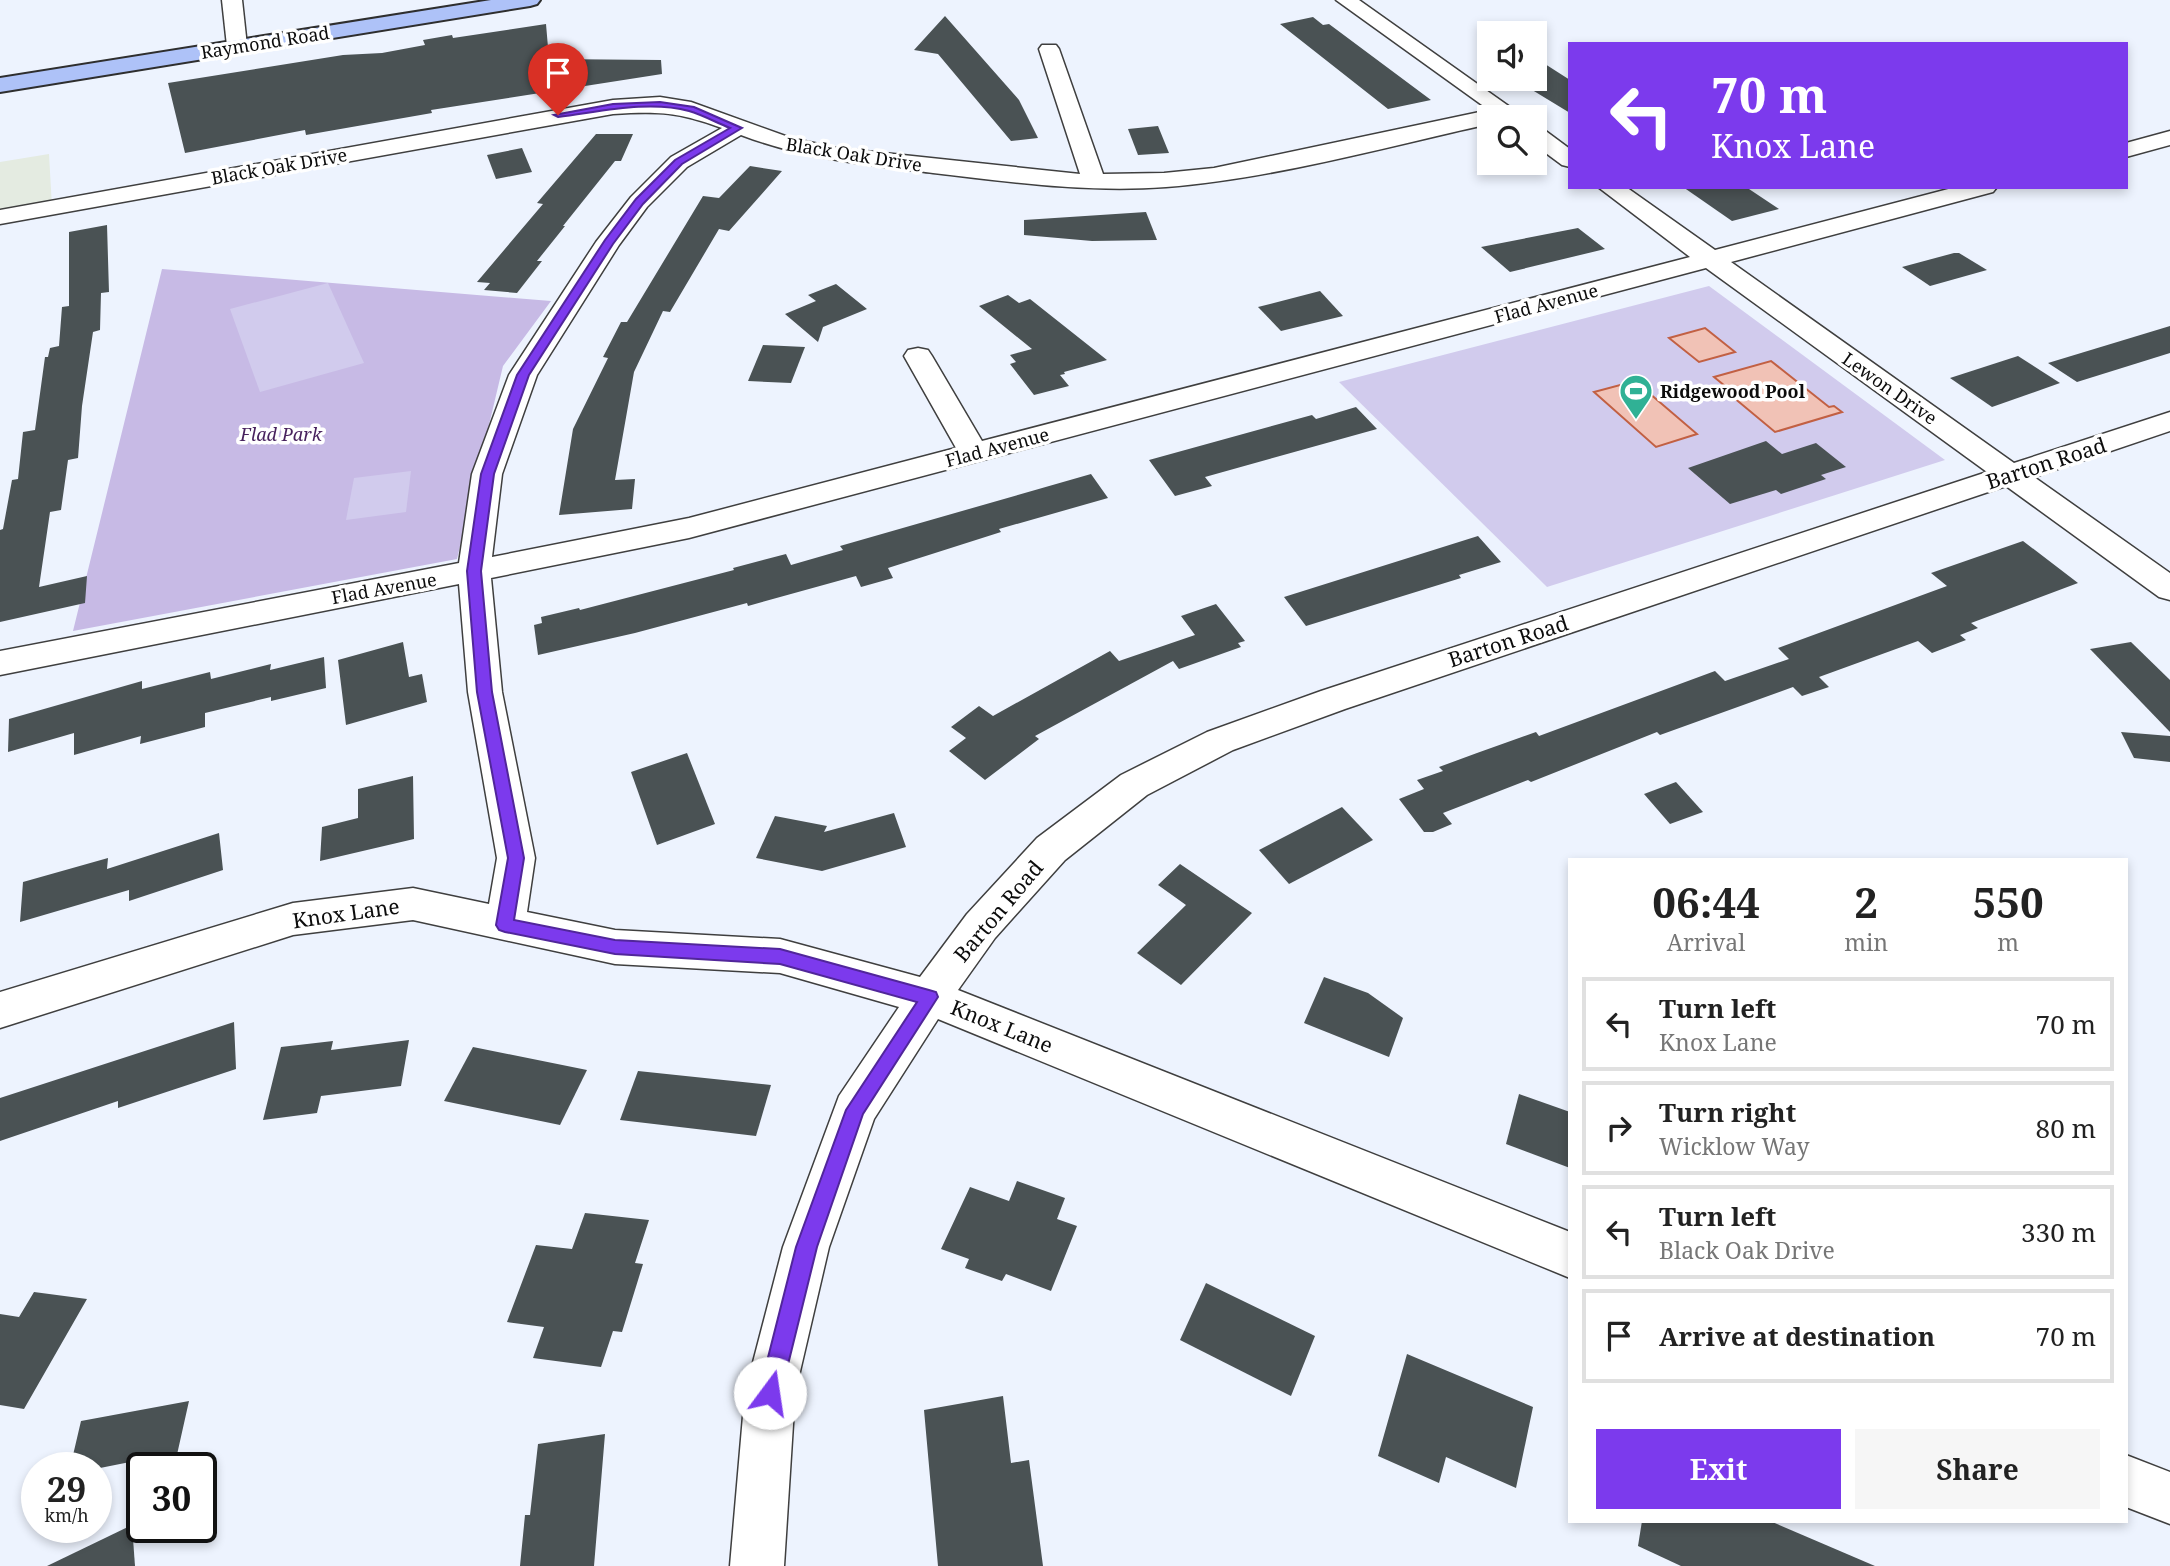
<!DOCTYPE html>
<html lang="en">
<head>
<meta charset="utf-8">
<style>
  body { margin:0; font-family:"Noto Serif",serif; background:#f6f6f6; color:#222; height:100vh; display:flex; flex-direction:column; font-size:26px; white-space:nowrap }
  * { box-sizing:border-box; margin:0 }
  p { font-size:23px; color:#767676 }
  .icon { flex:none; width:38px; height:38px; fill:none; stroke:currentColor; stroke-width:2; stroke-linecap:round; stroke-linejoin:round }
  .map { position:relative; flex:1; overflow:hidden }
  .drawer { position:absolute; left:1568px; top:858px; width:560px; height:665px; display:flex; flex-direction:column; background:#fff; border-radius:0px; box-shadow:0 4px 10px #0003 }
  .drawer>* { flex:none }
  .banner { position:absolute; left:1568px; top:42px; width:560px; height:147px; border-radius:0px; box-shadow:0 4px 10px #0003; background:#7c3aed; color:#fff; overflow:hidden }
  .tools { position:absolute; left:1477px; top:21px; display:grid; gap:14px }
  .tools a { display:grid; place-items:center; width:70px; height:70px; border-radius:0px; background:#fff; box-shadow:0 4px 10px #0003; font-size:35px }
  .speed { position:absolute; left:21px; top:1452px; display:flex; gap:14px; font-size:35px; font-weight:700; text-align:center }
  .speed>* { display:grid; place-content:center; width:91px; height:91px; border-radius:50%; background:#fff; box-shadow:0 4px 10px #0003; line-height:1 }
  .speed small { font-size:18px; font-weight:400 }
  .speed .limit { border:4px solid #111; border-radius:10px; background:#fff; color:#111 }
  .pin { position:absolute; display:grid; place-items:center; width:60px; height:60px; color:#fff; margin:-72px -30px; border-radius:50% 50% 50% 0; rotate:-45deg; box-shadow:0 0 7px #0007 }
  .pin .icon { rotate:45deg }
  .me { position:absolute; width:77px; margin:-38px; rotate:14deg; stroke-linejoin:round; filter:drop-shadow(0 0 5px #0008) }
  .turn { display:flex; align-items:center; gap:24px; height:147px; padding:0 28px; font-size:32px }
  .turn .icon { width:91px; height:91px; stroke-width:2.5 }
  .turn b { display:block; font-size:49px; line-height:60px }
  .eta { display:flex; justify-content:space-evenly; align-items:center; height:119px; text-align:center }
  .eta b { font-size:42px; font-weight:700; line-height:49px }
  .action { display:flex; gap:14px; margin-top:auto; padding:14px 28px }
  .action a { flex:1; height:80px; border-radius:0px; background:#7c3aed; color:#fff; font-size:28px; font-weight:700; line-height:80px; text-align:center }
  .action a+a { background:#f6f6f6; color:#222 }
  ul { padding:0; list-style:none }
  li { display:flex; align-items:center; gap:21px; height:94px; margin:0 14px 10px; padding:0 14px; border:4px solid #e0e0e0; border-radius:0px }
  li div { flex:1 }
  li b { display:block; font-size:26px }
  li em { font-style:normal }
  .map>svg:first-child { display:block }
  .industrial { fill:#e4ebe1 }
  .green { fill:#c7bae5 }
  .pitch { fill:#d1cbed }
  .water { fill:#f1c2b6; stroke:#c26043; stroke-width:2 }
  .building { fill:#4a5254 }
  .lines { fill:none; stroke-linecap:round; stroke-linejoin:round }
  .street-casing { stroke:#3f3f3f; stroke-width:3 }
  .secondary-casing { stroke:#2e2e2e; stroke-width:4 }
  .street { fill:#fff; fill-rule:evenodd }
  .secondary { fill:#aec2f8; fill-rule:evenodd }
  .route { fill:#7c3aed; stroke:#51269a; stroke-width:2 }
  .labels { text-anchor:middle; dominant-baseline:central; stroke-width:7; stroke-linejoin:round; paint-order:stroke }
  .far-street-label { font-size:18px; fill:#0c0c0c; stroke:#fff }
  .far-poi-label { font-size:18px; font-weight:bold; fill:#0c0c0c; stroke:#fff; text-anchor:start }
  .far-park-label { font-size:18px; font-style:italic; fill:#48225e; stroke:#fff }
  .street-label { font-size:21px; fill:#0c0c0c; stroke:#fff }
</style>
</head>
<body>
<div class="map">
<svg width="2170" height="1566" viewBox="0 0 2170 1566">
  <rect width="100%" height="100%" fill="#edf3fe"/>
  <polygon class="industrial" points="49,154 52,207 0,217 0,162"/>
  <polygon class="green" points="162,269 551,301 503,366 457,559 73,631"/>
  <g class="pitch">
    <polygon points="328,283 364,363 260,392 230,309"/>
    <polygon points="1709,286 1945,460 1547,587 1339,382"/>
    <polygon points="411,471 406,512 346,520 354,478"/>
  </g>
  <g class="water">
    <polygon points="1705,328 1735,352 1699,362 1669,338"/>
    <polygon points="1771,361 1829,407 1834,406 1842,412 1775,432 1721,387 1725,386 1714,377"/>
    <polygon points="1635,381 1697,434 1656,447 1594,392"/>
  </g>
  <g class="building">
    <polygon points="945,16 1019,100 1038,138 1011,141 938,54 914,50"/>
    <polygon points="1313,17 1323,25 1329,24 1431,100 1388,109 1280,24"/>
    <polygon points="546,24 549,59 661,60 662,74 431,110 432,113 306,135 305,130 185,153 168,83 343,55 382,53 425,45 423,40 452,35 453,38"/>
    <polygon points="1545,64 1570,80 1570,113 1514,79 1535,79 1535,66"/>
    <polygon points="1158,126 1169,153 1138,155 1128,129"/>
    <polygon points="596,134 633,134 621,161 615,161 563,226 565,226 537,261 542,261 517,293 484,290 490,283 477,282 543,204 537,203"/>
    <polygon points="522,148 532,172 496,179 487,155"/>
    <polygon points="750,166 782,171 729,231 719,229 670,312 663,311 634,372 615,480 635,479 632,509 559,515 573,429 608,358 603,357 621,322 627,322 703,196 719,198"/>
    <polygon points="1683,187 1746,187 1779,209 1732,221"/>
    <polygon points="1146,212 1157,240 1092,241 1024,235 1024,220"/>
    <polygon points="107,225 109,292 101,293 100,330 93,332 82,406 78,458 68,460 61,510 50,512 39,587 87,576 85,603 0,622 0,530 3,529 12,480 18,479 23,432 35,430 45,357 48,357 50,348 59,346 62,307 69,306 69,232"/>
    <polygon points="1578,228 1605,249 1510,272 1481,247"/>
    <polygon points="1954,253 1959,253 1987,270 1930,286 1902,267"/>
    <polygon points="836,284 867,309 823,327 818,342 785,314 816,301 808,295"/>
    <polygon points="1320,291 1343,316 1281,331 1258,307"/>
    <polygon points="1008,295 1019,303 1030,299 1107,360 1064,372 1065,374 1060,375 1069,386 1034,395 1010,364 1016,362 1010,355 1032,349 979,306"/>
    <polygon points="2170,326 2170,353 2077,382 2048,363"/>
    <polygon points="763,345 805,347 791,383 748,381"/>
    <polygon points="2018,356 2060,383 1992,407 1950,378"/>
    <polygon points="1356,407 1377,429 1205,477 1212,486 1175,496 1149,460 1312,415 1316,419"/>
    <polygon points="1766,441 1782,454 1816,443 1846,467 1821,475 1826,479 1781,494 1776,490 1730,504 1688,468"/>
    <polygon points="1091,474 1108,498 999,529 1001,532 888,568 893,578 861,587 856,576 748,606 747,603 635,633 538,655 534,625 542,623 541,617 579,608 580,610 734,570 733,568 786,554 791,565 843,550 840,546"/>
    <polygon points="1478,536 1501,562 1459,575 1461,578 1306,626 1284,597"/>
    <polygon points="2023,541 2078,583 1971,623 1978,628 1960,635 1966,640 1932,653 1918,641 1819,677 1829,687 1802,696 1793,687 1660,735 1657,732 1531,782 1528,780 1443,813 1452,824 1433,832 1424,832 1399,799 1424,789 1417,780 1443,771 1439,767 1477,753 1536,732 1539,736 1715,671 1725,681 1789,659 1778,648 1947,586 1931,573"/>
    <polygon points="1216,604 1245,641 1238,643 1241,647 1179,669 1173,661 1035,736 1039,739 985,780 949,751 966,738 951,727 979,706 993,716 1110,651 1119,661 1195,635 1181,616"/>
    <polygon points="403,642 409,677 422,674 427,702 346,725 338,660"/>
    <polygon points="2131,642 2170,680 2170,732 2090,649"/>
    <polygon points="324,657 326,688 271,701 271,697 205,713 205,727 140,744 141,736 74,755 74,733 8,752 9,719 142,681 142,689 210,672 211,679 271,664 270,670"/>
    <polygon points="2121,732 2170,736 2170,762 2134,758"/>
    <polygon points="687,753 715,824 657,845 631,772"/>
    <polygon points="413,776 414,839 320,861 322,827 358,818 358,789"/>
    <polygon points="1676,782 1703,812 1670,824 1644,794"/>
    <polygon points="1342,807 1373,840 1289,884 1259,850"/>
    <polygon points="894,813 906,847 822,871 756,858 775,816 827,826 824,832"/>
    <polygon points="219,833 223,870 129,901 129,890 20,922 23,882 108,858 107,869"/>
    <polygon points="1180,864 1252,913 1181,985 1137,953 1186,905 1158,885"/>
    <polygon points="1324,977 1368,993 1403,1018 1389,1057 1304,1023"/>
    <polygon points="234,1022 236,1069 118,1108 118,1101 0,1141 0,1098"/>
    <polygon points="409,1040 401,1086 321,1096 317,1113 263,1120 281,1047 333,1041 331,1050"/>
    <polygon points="473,1047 587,1070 560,1125 444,1101"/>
    <polygon points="638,1071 771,1085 756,1136 620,1120"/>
    <polygon points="1519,1094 1570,1112 1570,1168 1506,1144"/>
    <polygon points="1017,1181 1065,1198 1057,1219 1077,1226 1051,1291 1006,1274 1002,1281 965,1268 969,1259 941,1249 970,1187 1009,1201"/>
    <polygon points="585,1213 649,1220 635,1263 643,1264 622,1332 613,1331 601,1367 533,1358 544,1327 507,1322 536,1245 572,1249"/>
    <polygon points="1206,1283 1315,1336 1291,1396 1180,1340"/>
    <polygon points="34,1292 87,1299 24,1409 0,1405 0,1314 19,1317"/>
    <polygon points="1407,1354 1533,1407 1516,1488 1446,1457 1439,1483 1378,1456"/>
    <polygon points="1003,1396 1011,1463 1029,1460 1043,1566 938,1566 924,1410"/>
    <polygon points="189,1401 174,1468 129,1468 130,1462 100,1468 70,1468 81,1421"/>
    <polygon points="605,1434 594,1566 520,1566 525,1515 530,1515 538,1444"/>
    <polygon points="1642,1521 1770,1521 1875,1566 1681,1566 1638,1546"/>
    <polygon points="132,1525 135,1566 47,1566"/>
  </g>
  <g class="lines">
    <defs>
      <g id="street">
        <polygon points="222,0 242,0 247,46 244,50 230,50 227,46"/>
        <path d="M 1336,0 L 1359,0 L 1524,117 L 1489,117 L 1489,124 C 1386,147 1271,179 1166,187 C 1088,193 1011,182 933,173 C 867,165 804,159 741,135 L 687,167 L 647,207 L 619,245 L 537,375 L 502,474 L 492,557 L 689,518 L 956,448 L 904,356 L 908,350 L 918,348 L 928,350 L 932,356 L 982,441 L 1690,257 L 1598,187 L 1626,187 L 1715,250 L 1956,187 L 1997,187 L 1993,192 L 1731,262 L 2014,463 L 2170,412 L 2170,431 L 2034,477 L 2170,573 L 2170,600 L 2159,597 L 2006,486 L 1345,709 L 1233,750 L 1147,795 L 1065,860 L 995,938 L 958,990 L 1570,1232 L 1570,1278 L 938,1019 L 874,1119 L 829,1247 L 795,1393 L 784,1566 L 730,1566 L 745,1393 L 783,1247 L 839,1096 L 899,1007 L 780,973 L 615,964 L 413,920 L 293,935 L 0,1028 L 0,992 L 293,903 L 413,888 L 489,904 L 497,858 L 468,692 L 459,584 L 0,675 L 0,651 L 459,563 L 472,474 L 509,375 L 596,242 L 631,197 L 671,157 L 722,128 C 678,112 659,111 613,114 L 0,224 L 0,210 L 613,100 L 660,97 L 691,102 L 791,138 L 837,148 L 1080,174 L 1039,49 L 1042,45 L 1056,45 L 1059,49 L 1103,174 L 1164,173 L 1214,168 L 1489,110 ZM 1706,268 L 1987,472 L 1321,691 L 1207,732 L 1121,775 L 1037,838 L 967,914 L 920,977 L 780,939 L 615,930 L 527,912 L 535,858 L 502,692 L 491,578 L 689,538 Z"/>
        <polygon points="1535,127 1543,129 1570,149 1570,167 1562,165 1535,145"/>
        <polygon points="2170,131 2170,145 2126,157 2126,143"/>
        <polygon points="2126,1455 2170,1472 2170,1524 2126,1507"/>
      </g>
      <polygon id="secondary" points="491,0 540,0 537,4 530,6 0,92 0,78"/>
    </defs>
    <use href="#street" class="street-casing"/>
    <use href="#secondary" class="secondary-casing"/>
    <use href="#street" class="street"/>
    <use href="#secondary" class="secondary"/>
  </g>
  <path class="route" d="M 660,102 L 694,107 L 742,128 L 682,164 L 643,204 L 613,244 L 529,375 L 494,474 L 481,571 L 492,692 L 524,858 L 514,920 L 615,940 L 780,949 L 929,990 L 936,992 L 938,997 L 863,1114 L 817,1247 L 781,1393 L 778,1401 L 770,1404 L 762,1401 L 759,1393 L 796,1247 L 846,1110 L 917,1002 L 780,964 L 615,954 L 505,932 L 499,930 L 496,925 L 508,858 L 477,692 L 467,571 L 481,474 L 517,375 L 605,240 L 636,199 L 675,160 L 730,128 C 717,123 703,115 689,111 C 648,100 600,112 558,117 L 554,115 L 613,104 Z"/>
  <defs>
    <symbol id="stadium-pin" viewBox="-11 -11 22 30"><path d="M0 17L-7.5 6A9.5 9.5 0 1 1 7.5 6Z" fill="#30b195" stroke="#fff"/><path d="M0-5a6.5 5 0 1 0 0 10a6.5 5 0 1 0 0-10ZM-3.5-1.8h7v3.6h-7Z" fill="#fff"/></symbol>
  </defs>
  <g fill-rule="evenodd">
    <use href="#stadium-pin" x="1617" y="372" width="38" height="52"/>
  </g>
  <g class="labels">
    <g class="far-street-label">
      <text transform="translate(265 42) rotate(-9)">Raymond Road</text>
      <text transform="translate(854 154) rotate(9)">Black Oak Drive</text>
      <text transform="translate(279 166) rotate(-10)">Black Oak Drive</text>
      <text transform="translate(1546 303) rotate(-15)">Flad Avenue</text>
      <text transform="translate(1890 388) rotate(35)">Lewon Drive</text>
      <text transform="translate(997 447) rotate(-15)">Flad Avenue</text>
      <text transform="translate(384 588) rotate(-10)">Flad Avenue</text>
    </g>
    <g class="far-poi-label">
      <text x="1660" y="391">Ridgewood Pool</text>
    </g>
    <g class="far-park-label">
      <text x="281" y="434">Flad Park</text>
    </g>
    <g class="street-label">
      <text transform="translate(2046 463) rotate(-18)">Barton Road</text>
      <text transform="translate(1508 641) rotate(-18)">Barton Road</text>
      <text transform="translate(998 911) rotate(-50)">Barton Road</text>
      <text transform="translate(346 913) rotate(-8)">Knox Lane</text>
      <text transform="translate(1002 1026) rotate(22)">Knox Lane</text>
    </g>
  </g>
</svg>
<div class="tools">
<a><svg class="icon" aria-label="sound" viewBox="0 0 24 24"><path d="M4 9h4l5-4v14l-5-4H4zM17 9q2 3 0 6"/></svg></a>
<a><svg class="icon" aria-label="search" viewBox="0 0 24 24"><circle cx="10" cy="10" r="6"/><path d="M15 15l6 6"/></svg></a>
</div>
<div class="speed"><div>29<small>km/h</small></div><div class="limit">30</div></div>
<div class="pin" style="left:558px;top:115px;background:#d93025"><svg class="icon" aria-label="arrive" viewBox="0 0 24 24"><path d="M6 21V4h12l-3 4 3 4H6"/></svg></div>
<svg class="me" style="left:770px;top:1393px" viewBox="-20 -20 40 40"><circle r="19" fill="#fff"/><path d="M0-13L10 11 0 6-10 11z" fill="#7c3aed"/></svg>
<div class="banner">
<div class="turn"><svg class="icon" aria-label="left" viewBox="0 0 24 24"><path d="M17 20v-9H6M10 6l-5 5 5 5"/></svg><div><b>70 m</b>Knox Lane</div></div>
</div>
<section class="drawer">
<div class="eta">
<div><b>06:44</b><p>Arrival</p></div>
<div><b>2</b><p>min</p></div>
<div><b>550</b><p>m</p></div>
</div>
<ul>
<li><svg class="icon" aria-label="left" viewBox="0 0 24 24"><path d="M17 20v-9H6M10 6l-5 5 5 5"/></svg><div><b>Turn left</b><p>Knox Lane</p></div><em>70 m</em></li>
<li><svg class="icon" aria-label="right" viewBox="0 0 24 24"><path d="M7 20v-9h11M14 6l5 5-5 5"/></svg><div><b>Turn right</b><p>Wicklow Way</p></div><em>80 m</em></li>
<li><svg class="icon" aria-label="left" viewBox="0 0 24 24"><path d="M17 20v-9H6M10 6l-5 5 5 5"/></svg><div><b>Turn left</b><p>Black Oak Drive</p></div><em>330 m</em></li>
<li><svg class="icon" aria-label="arrive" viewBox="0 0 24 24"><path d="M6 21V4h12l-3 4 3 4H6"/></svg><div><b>Arrive at destination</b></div><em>70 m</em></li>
</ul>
<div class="action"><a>Exit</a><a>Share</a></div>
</section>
</div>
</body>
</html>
